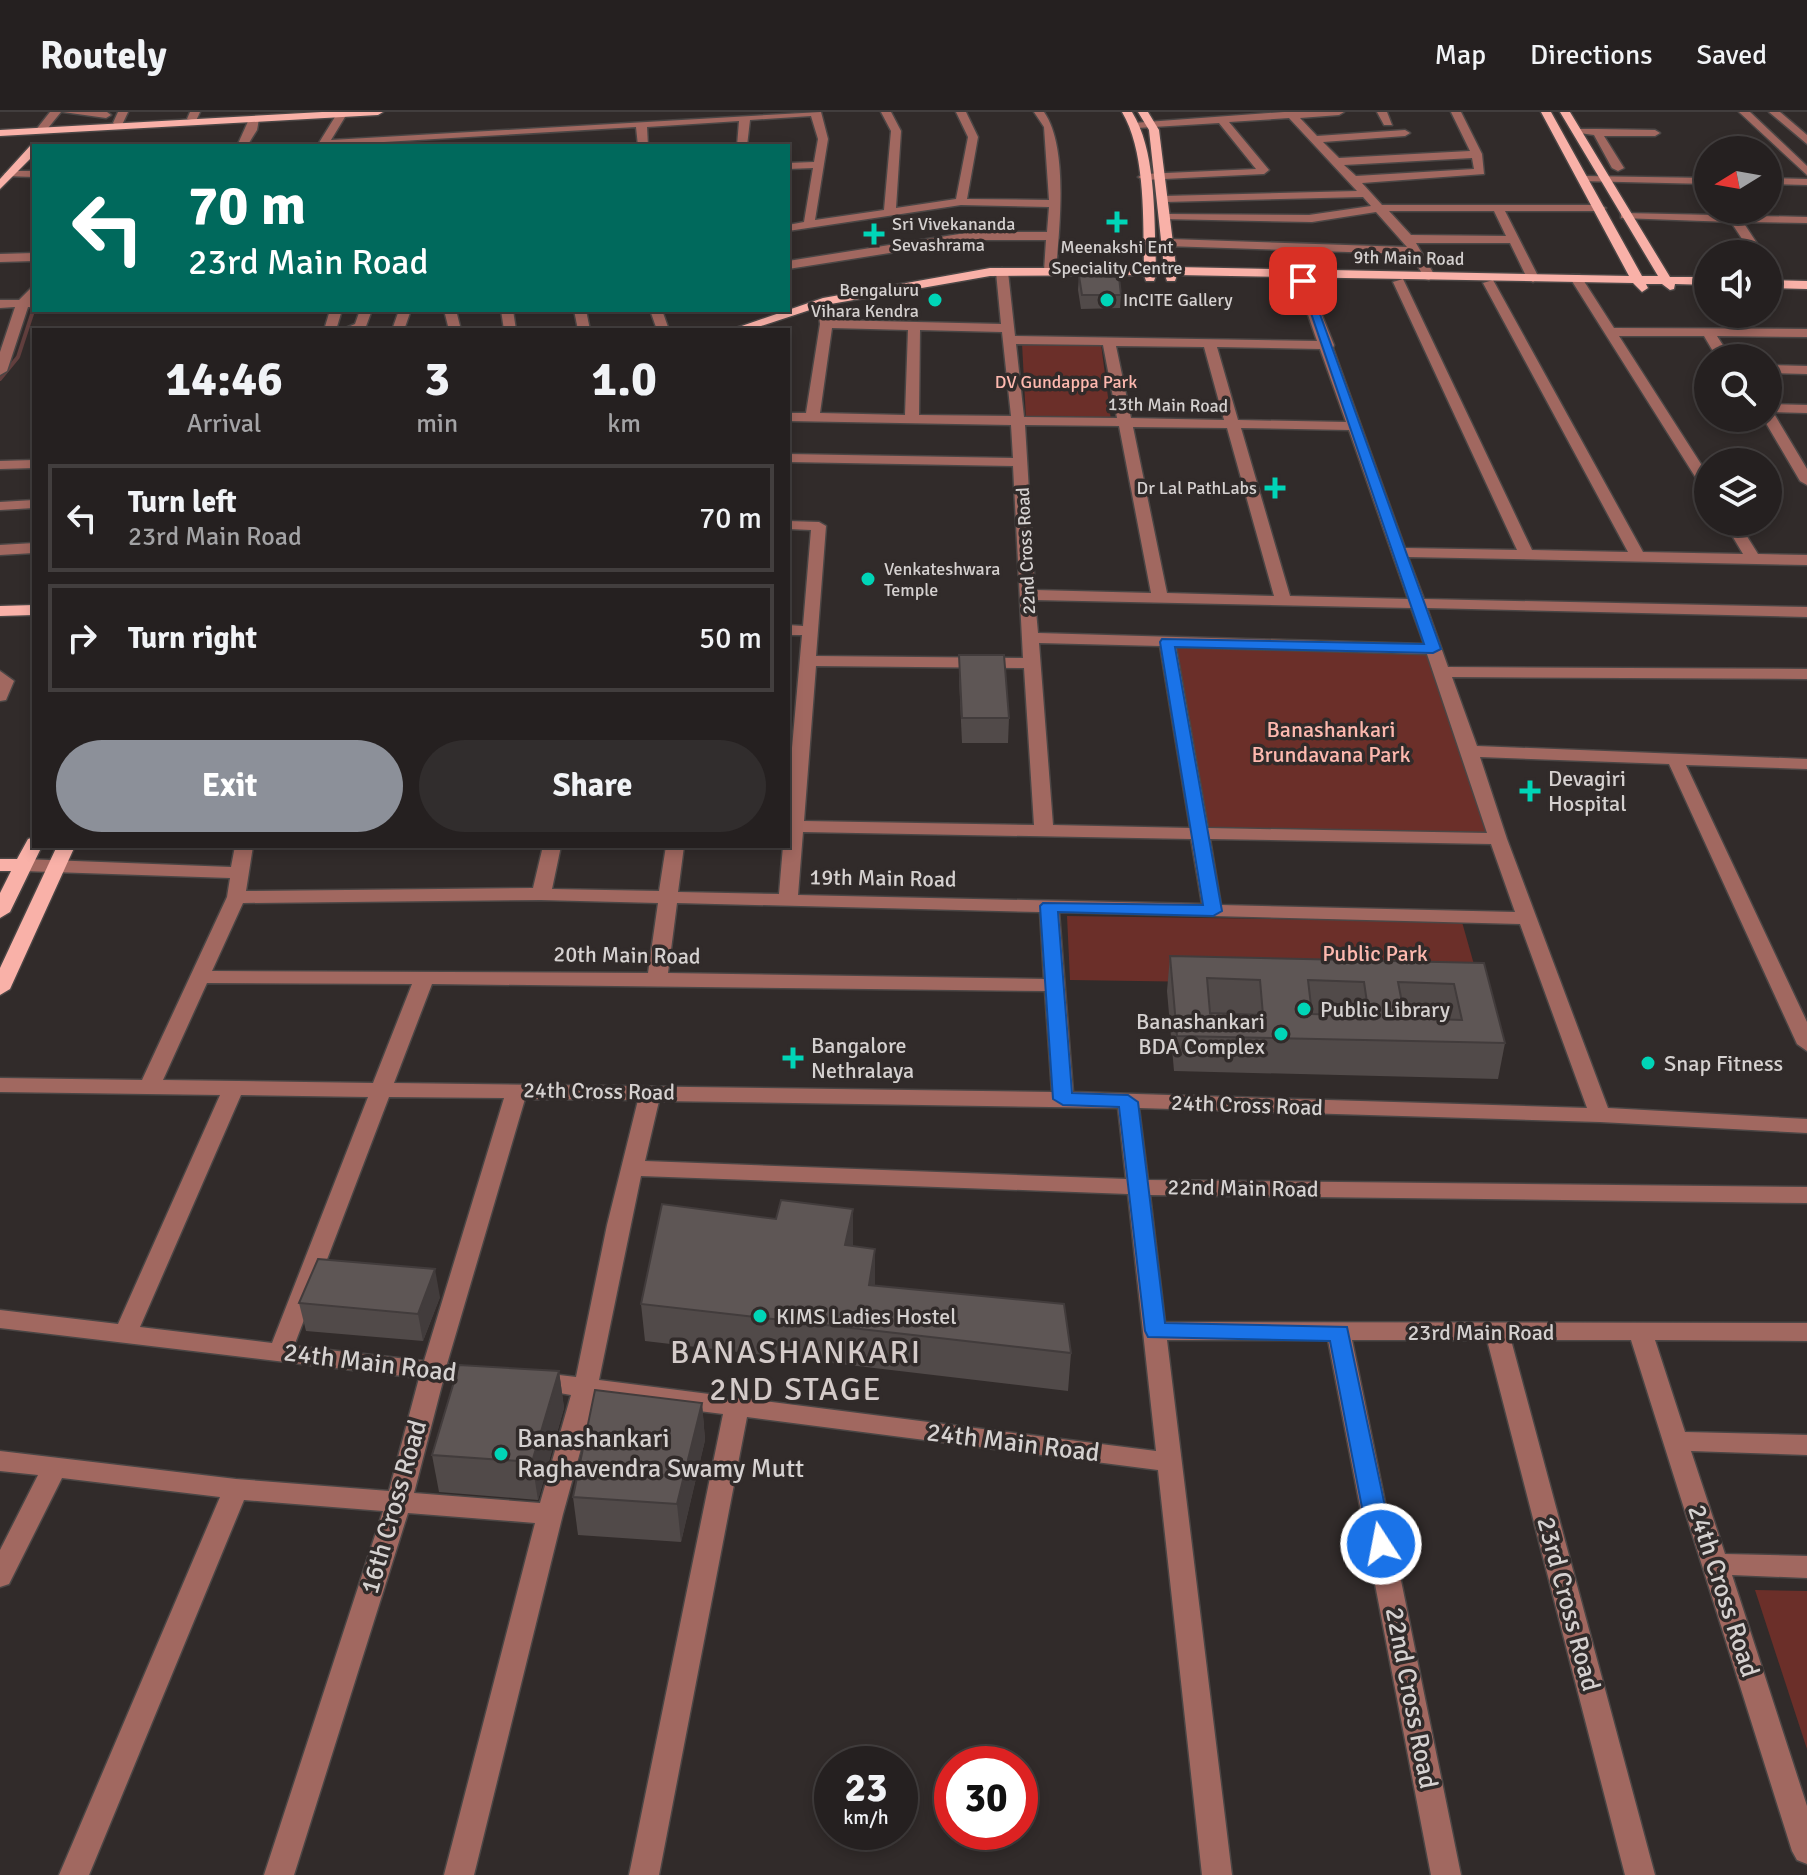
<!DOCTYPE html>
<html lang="en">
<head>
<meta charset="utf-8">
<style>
  body { margin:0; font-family:Signika,sans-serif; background:#312d2d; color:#f1f3f6; height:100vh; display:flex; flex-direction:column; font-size:30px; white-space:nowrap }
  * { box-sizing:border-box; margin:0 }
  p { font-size:26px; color:#a3a3a5 }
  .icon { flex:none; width:44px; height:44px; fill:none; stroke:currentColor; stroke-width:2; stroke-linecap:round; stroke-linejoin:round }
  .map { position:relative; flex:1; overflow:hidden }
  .sheet { position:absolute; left:32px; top:216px; width:758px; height:520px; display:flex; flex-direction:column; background:#252020; border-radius:0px; box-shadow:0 4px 12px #0003,0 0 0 2px #423e3e }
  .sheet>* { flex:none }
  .hud { position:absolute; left:32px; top:32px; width:758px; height:168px; border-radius:0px; box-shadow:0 4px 12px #0003,0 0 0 2px #423e3e; background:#00695c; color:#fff; overflow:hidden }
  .needle { width:52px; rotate:259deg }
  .tools { position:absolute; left:1694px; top:24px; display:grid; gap:16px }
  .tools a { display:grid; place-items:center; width:88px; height:88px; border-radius:50%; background:#252020; box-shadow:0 4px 12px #0003,0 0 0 2px #423e3e; font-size:40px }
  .speed { position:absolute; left:814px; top:1634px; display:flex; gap:16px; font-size:40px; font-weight:700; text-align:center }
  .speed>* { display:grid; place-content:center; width:104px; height:104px; border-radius:50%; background:#252020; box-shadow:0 4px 12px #0003,0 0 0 2px #423e3e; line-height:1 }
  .speed small { font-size:20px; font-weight:400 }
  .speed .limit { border:12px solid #d22; background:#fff; color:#111 }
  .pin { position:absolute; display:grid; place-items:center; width:68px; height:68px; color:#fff; margin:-34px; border-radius:16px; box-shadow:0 4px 12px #0006 }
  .me { position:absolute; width:88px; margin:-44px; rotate:349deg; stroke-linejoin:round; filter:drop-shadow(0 0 6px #0008) }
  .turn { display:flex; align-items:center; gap:28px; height:168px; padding:0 24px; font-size:36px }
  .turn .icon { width:104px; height:104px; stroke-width:2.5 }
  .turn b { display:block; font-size:56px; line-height:68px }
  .eta { display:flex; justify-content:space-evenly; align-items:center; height:136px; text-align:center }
  .eta b { font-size:48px; font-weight:700; line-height:56px }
  .button { display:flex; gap:16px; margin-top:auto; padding:16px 24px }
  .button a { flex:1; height:92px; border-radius:48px; background:#8c9099; color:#fff; font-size:32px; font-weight:700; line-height:92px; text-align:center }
  .button a+a { background:#312d2d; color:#f1f3f6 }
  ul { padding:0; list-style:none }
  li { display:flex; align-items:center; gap:24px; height:108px; margin:0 16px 12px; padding:0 8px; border:4px solid #423e3e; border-radius:0px }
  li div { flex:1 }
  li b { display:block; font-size:30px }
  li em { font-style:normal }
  header { display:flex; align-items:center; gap:48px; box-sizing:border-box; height:112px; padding:0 40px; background:#252020; border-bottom:2px solid #423e3e }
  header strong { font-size:38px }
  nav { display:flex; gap:44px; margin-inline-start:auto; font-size:28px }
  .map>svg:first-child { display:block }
  .green { fill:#6b2f29 }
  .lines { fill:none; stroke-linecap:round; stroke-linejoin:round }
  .stream { stroke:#623f3e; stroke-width:4 }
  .minor-casing { stroke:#4b4645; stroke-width:3 }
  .major-casing { stroke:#4b4645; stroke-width:3 }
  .minor { fill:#a16860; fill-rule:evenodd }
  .major { fill:#f9b1a8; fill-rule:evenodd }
  .wall { fill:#514a49 }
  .shaded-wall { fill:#423c3c }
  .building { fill:#5e5655; stroke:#423c3c; stroke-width:2; fill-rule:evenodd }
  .route { fill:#1a73e8; stroke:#114b97; stroke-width:2 }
  .poi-dot { fill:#00d5b7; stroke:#312b2a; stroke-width:3 }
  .labels { text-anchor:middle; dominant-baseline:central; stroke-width:7; stroke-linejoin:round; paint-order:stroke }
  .far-poi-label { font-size:18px; fill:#d5d1d0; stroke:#312b2a; text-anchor:start }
  .far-street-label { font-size:18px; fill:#d5d1d0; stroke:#312b2a }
  .far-park-label { font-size:18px; fill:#feb9af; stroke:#312b2a }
  .park-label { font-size:22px; fill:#feb9af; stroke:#312b2a }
  .poi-label { font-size:22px; fill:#d5d1d0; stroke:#312b2a; text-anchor:start }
  .street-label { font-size:22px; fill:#d5d1d0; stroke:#312b2a }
  .near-street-label { font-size:26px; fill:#d5d1d0; stroke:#312b2a }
  .near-poi-label { font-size:26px; fill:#d5d1d0; stroke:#312b2a; text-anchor:start }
  .near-quarter-label { font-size:32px; letter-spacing:2px; fill:#d4cbc9; stroke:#312b2a }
</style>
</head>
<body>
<header>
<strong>Routely</strong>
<nav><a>Map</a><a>Directions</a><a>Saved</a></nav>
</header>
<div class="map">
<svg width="1807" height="1763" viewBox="0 0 1807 1763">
  <rect width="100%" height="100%" fill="#312b2a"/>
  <g class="green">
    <polygon points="1022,231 1101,232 1111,308 1026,307"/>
    <polygon points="1174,536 1430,539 1488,723 1200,720"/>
    <polygon points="1067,804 1462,810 1480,874 1070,868"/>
    <polygon points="1755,1478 1807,1479 1807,1637"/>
  </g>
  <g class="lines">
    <polyline class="stream" points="0,267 18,245 34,196"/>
    <defs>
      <g id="minor">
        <polygon points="50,0 61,0 44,21 36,21 35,19"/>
        <polygon points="63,0 107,0 111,3 106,6"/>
        <polygon points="118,0 128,0 122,13 118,14 113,11"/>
        <polygon points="190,0 200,0 196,9 187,7"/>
        <path d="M 338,0 L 348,0 L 331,28 L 821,0 L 828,27 L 815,108 L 884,98 L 891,19 L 881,0 L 891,0 L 901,19 L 896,96 L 956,87 L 968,25 L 956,0 L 966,0 L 978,25 L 967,87 L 1049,88 L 1044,15 L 1034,0 L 1044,0 C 1069,36 1059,118 1056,159 L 1050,163 L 1044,159 L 1046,128 L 972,128 L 788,157 L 788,149 L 972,120 L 1047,120 L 1049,95 L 961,93 L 788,119 L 788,113 L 804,110 L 813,56 L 788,57 L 788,51 L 814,50 L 818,27 L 811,4 L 750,8 L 747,34 L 737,34 L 739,9 L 647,15 L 648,34 L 638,34 L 636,15 L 317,34 Z"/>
        <path d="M 1284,0 L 1344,0 L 1339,3 L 1300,6 L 1317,24 L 1405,18 L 1410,21 L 1405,24 L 1323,30 L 1339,46 L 1470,39 L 1451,0 L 1461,0 L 1482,42 L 1484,62 L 1362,71 L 1382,93 L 1600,93 L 1606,96 L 1600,99 L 1505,99 L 1539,166 L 1533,170 L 1527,166 L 1510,131 L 1416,131 L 1435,164 L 1429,168 L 1425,167 L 1411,142 L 1166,134 L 1164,131 L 1170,127 L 1407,135 L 1376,100 L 1312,110 L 1163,107 L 1163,103 L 1167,102 L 1309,103 L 1371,94 L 1363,85 L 1164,90 L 1158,87 L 1164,84 L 1357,79 L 1289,6 L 1229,10 L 1269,58 L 1264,62 L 1144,68 L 1138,65 L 1144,62 L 1256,57 L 1219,11 L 1137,16 L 1133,15 L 1133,11 ZM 1472,46 L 1474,57 L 1356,64 L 1344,53 ZM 1389,99 L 1494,99 L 1506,124 L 1411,123 Z"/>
        <polygon points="1377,0 1387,0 1392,13 1384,13"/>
        <polygon points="1739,0 1750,0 1807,54 1807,63"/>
        <polygon points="1769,0 1780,0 1807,23 1807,32"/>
        <polygon points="250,5 259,7 257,18 247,34 237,34"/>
        <polygon points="1597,17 1655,18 1660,21 1655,24 1604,24 1624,56 1618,59 1612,56 1594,23 1572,20 1577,17"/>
        <polygon points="10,59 34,59 34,65 6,64 4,62"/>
        <polygon points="1584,64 1708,66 1708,72 1580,69 1578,67"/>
        <polygon points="1768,66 1807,67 1807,73 1768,72"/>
        <polygon points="1625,101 1807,105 1807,111 1743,110 1764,142 1752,142 1731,110 1621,106 1621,102"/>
        <polygon points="34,141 34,149 0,150 0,142"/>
        <polygon points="1768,153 1772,154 1784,172 1782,175 1772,172 1768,166"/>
        <path d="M 1002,156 L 1008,160 L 1015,224 L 1317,229 L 1294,162 L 1304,159 L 1334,233 L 1333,236 L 1405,436 L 1517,438 L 1393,170 L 1403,167 L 1532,438 L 1628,440 L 1483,171 L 1493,168 L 1643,440 L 1743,442 L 1724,410 L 1738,410 L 1758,442 L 1807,443 L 1807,453 L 1408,445 L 1424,487 L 1807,495 L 1807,505 L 1427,496 L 1448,555 L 1807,557 L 1807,567 L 1452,565 L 1477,634 L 1807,647 L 1807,657 L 1686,653 L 1807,910 L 1807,939 L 1797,932 L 1669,652 L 1480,645 L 1507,727 L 1608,996 L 1807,1007 L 1807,1021 L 1600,1010 L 1139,996 L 1148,1068 L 1807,1075 L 1807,1091 L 1150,1083 L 1165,1210 L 1807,1211 L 1807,1229 L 1655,1228 L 1685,1320 L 1807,1323 L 1807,1343 L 1691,1339 L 1725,1442 L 1807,1444 L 1807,1466 L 1732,1463 L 1807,1694 L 1807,1752 L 1797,1748 L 1792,1739 L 1631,1228 L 1511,1228 L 1655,1763 L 1625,1763 L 1487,1228 L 1352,1228 L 1461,1763 L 1431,1763 L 1328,1228 L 1167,1228 L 1232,1763 L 1202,1763 L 1158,1358 L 747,1305 L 659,1763 L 629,1763 L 723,1302 L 595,1286 L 563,1402 L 474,1763 L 444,1763 L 535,1411 L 408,1401 L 294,1763 L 264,1763 L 383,1399 L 244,1388 L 89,1763 L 59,1763 L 220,1385 L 62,1366 L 9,1472 L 0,1475 L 0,1438 L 38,1363 L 0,1359 L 0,1339 L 236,1367 L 389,1379 L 419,1266 L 0,1216 L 0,1198 L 118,1212 L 220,983 L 0,980 L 0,966 L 142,968 L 227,785 L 230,766 L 23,759 L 14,753 L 23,747 L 231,755 L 235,734 L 253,734 L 246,779 L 533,776 L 543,734 L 561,734 L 552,777 L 659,779 L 666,734 L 684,734 L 678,780 L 779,782 L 783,734 L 788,734 L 788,681 L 802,523 L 788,523 L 788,513 L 803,514 L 811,418 L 788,417 L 788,409 L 819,410 L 826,414 L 816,544 L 1023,546 L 1013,354 L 788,350 L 788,342 L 1013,346 L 1011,313 L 788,309 L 788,301 L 806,301 L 820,212 L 817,190 L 827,187 L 832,208 L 1001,212 L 996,160 ZM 832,216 L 908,218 L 905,303 L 820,301 ZM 920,218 L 1002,220 L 1011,304 L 919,303 ZM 1016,232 L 1103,233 L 1117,306 L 1024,305 ZM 1116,234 L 1204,235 L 1224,308 L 1131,306 ZM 1217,235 L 1320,237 L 1346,310 L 1238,308 ZM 1025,313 L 1119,314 L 1151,481 L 1035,478 ZM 1133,315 L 1227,316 L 1274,484 L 1167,481 ZM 1241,316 L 1349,318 L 1408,487 L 1290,484 ZM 1035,488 L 1411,496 L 1424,532 L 1038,521 ZM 1039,531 L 1160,534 L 1190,716 L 1053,713 ZM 1176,535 L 1427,542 L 1487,721 L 1208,716 ZM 816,554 L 1024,556 L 1034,713 L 804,709 ZM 803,720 L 1191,727 L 1202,792 L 798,783 ZM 1210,727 L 1491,732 L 1515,800 L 1221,793 ZM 541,788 L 658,791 L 648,861 L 212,859 L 243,791 ZM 677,791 L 1040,800 L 1044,867 L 668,861 ZM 1059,800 L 1520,812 L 1587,996 L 1073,980 ZM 207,871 L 412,872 L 373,971 L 163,968 ZM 432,872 L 1045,879 L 1052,980 L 394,971 ZM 241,983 L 368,985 L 272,1231 L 140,1215 ZM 389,985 L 504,986 L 424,1249 L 294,1234 ZM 525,987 L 638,988 L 607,1113 L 576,1265 L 534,1260 L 525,1263 L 522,1269 L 525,1275 L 571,1283 L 540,1391 L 414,1381 L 443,1269 L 483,1274 L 492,1271 L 495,1265 L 492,1259 L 447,1252 ZM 659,989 L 1118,996 L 1126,1067 L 645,1049 ZM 641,1064 L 1128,1082 L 1156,1339 L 599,1268 Z"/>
        <polygon points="1572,163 1580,163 1614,216 1807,217 1807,225 1717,224 1731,246 1717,246 1704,224 1619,224 1708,363 1708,378 1701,374 1570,166"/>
        <polygon points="34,173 34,195 28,195 7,259 0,263 0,240 15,195 0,196 0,188 19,188"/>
        <polygon points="330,198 342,198 336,218 324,218"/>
        <polygon points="360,198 372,198 365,217 341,218 355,212"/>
        <polygon points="399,198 411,198 404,218 392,218"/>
        <polygon points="444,198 456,198 461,218 449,218"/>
        <polygon points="501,198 513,198 516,218 504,218"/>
        <polygon points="574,198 586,198 590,218 578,218"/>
        <polygon points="650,198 662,198 669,218 657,218"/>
        <polygon points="1768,253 1807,254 1807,262 1768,261"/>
        <polygon points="1768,292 1807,293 1807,301 1773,300 1807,357 1807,373 1800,369 1763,306 1768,306"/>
        <polygon points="34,348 34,356 0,357 0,349"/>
        <polygon points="34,388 34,396 0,398 0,390"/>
        <polygon points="34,431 34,441 0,443 0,433"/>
        <polygon points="0,559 14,569 6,588 0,589"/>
      </g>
      <g id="major">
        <polygon points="322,0 383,0 378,3 0,24 0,18"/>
        <path d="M 1122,0 L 1132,0 C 1157,40 1154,109 1156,155 L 1164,155 L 1149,18 L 1138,0 L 1148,0 L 1159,18 L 1176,155 L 1629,164 L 1541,0 L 1551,0 L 1642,164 L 1658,164 L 1560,0 L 1570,0 L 1670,165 L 1708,165 L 1708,173 L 1675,172 L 1674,177 L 1670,178 L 1662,172 L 1646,172 L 1648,176 L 1642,180 L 1633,171 L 1177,163 L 1175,169 L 1167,169 L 1165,163 L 1156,163 L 1154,169 L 1146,169 L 1144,163 L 990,164 L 825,193 L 749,218 L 730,218 L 823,186 L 990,156 L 1144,156 C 1143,109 1146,40 1122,0 Z"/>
        <polygon points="30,34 38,34 34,34 34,43 0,77 0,67"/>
        <polygon points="1768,168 1807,169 1807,177 1768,176"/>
        <polygon points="34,493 34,503 0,504 0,494"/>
        <polygon points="34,725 34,734 42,734 10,800 0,806 0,781 11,759 0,759 0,747 17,747 28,727"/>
        <polygon points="57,734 75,734 10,877 0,883 0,856"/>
      </g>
    </defs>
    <use href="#minor" class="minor-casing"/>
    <use href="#major" class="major-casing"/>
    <use href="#minor" class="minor"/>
    <use href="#major" class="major"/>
  </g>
  <g class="wall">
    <polygon points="1079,164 1121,183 1120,196 1081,197 1078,178"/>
    <polygon points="959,543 1009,606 1008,631 962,631 959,567"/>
    <polygon points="1170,844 1484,851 1505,931 1498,967 1174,959 1167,879"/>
    <polygon points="853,1134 875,1137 875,1173 1071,1241 1068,1279 645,1229 641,1192"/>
    <polygon points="440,1185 423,1229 306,1219 299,1191"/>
    <polygon points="559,1259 564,1296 538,1388 439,1380 432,1343"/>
    <polygon points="702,1291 705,1328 681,1430 578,1423 573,1385"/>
  </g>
  <g class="shaded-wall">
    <polygon points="853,1097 853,1134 845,1133"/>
    <polygon points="875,1137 875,1174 869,1173"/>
    <polygon points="435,1157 440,1185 423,1229 418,1202"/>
    <polygon points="559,1259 564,1296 538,1388 532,1350"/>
    <polygon points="702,1291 705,1328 681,1430 677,1392"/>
  </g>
  <g class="building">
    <polygon points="1079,164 1119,165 1121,183 1082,183"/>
    <polygon points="959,543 1004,543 1009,606 962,606"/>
    <path d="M 1170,844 L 1484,851 L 1505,931 L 1177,924 ZM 1207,866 L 1260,868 L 1263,903 L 1210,901 ZM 1308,868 L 1364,870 L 1369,904 L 1312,902 ZM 1398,870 L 1454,872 L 1462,908 L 1405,906 Z"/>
    <polygon points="781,1088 853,1097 845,1133 875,1137 869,1173 1064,1192 1071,1241 641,1192 662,1092 776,1107"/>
    <polygon points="318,1147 435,1157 418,1202 299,1191"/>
    <polygon points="459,1253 559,1259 532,1350 432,1343"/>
    <polygon points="595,1278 702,1291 677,1392 573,1385"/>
  </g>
  <polygon class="route" points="1299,166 1308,169 1441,537 1433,541 1175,535 1222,799 1213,804 1058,800 1072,981 1128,983 1138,990 1165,1211 1347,1215 1393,1432 1389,1438 1381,1441 1372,1438 1369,1432 1330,1229 1148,1225 1145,1219 1119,995 1063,993 1053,987 1040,794 1043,791 1203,793 1160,530 1162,527 1424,532"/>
  <g class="poi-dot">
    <path d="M1113 98h8v8h8v8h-8v8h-8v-8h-8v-8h8z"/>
    <path d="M870 110h8v8h8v8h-8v8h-8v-8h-8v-8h8z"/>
    <circle cx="935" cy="188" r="8"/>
    <circle cx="1107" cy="188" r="8"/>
    <path d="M1271 364h8v8h8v8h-8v8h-8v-8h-8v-8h8z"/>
    <circle cx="868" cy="467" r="8"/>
    <path d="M1526 667h8v8h8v8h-8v8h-8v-8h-8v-8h8z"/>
    <circle cx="1304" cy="897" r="8"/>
    <circle cx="1281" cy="922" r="8"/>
    <path d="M789 934h8v8h8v8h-8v8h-8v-8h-8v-8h8z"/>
    <circle cx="1648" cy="951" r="8"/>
    <circle cx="760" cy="1204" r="8"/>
    <circle cx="501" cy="1342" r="8"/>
  </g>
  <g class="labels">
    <g class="far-poi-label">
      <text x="892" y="112">Sri Vivekananda<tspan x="892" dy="21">Sevashrama</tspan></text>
      <text x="1117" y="135" text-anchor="middle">Meenakshi Ent<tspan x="1117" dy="21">Speciality Centre</tspan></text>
      <text x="919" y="178" text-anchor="end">Bengaluru<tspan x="919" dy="21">Vihara Kendra</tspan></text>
      <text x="1123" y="188">InCITE Gallery</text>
      <text x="1257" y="376" text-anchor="end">Dr Lal PathLabs</text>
      <text x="884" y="457">Venkateshwara<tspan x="884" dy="21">Temple</tspan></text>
    </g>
    <g class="far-street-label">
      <text transform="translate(1409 146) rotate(1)">9th Main Road</text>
      <text transform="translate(1168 293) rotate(1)">13th Main Road</text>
      <text transform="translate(1026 439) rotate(-93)">22nd Cross Road</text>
    </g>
    <g class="far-park-label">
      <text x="1066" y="270">DV Gundappa Park</text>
    </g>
    <g class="park-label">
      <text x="1331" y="617">Banashankari<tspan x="1331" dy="25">Brundavana Park</tspan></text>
      <text x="1375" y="841">Public Park</text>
    </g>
    <g class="poi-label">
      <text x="1548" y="666">Devagiri<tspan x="1548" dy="25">Hospital</tspan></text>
      <text x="1320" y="897">Public Library</text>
      <text x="1265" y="909" text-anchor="end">Banashankari<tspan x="1265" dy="25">BDA Complex</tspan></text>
      <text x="811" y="933">Bangalore<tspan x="811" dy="25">Nethralaya</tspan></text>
      <text x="1664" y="951">Snap Fitness</text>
      <text x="776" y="1204">KIMS Ladies Hostel</text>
    </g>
    <g class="street-label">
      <text transform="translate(883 766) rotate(1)">19th Main Road</text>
      <text transform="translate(627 843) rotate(1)">20th Main Road</text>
      <text transform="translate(599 979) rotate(1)">24th Cross Road</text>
      <text transform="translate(1247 993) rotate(2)">24th Cross Road</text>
      <text transform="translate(1243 1076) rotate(1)">22nd Main Road</text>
      <text x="1481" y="1220">23rd Main Road</text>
    </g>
    <g class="near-street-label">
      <text transform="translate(370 1251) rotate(7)">24th Main Road</text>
      <text transform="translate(1013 1331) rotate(7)">24th Main Road</text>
      <text transform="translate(394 1395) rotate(-74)">16th Cross Road</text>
      <text transform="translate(1723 1479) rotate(72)">24th Cross Road</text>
      <text transform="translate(1568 1492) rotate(75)">23rd Cross Road</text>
      <text transform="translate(1411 1586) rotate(79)">22nd Cross Road</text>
    </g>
    <g class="near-poi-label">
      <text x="517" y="1327">Banashankari<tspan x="517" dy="30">Raghavendra Swamy Mutt</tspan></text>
    </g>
    <g class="near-quarter-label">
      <text x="796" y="1240">BANASHANKARI<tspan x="796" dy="37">2ND STAGE</tspan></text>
    </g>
  </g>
</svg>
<div class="tools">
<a><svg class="needle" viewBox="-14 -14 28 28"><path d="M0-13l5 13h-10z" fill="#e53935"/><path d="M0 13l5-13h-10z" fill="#a3a3a5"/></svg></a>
<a><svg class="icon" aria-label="sound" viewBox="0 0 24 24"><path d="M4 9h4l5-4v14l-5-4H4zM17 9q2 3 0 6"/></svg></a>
<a><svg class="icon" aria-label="search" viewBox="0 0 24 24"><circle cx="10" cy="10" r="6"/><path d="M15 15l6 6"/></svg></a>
<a><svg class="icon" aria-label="layers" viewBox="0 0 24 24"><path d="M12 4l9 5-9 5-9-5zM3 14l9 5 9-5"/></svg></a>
</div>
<div class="speed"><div>23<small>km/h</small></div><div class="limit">30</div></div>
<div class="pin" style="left:1303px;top:169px;background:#d93025"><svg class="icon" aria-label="arrive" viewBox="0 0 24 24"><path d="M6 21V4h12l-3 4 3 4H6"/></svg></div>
<svg class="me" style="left:1381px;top:1432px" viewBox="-20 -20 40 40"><circle r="17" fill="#1a73e8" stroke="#fff" stroke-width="3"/><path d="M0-11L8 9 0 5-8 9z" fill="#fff"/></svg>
<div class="hud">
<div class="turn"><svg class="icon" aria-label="left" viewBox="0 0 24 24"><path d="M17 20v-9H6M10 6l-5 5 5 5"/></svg><div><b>70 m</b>23rd Main Road</div></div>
</div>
<section class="sheet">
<div class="eta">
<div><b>14:46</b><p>Arrival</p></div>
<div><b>3</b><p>min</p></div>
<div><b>1.0</b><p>km</p></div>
</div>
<ul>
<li><svg class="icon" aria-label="left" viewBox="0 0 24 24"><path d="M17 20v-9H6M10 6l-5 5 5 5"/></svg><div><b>Turn left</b><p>23rd Main Road</p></div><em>70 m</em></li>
<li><svg class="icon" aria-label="right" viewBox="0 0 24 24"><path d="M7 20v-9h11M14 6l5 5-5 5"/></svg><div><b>Turn right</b></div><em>50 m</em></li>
</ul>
<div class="button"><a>Exit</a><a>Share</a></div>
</section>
</div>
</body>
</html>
